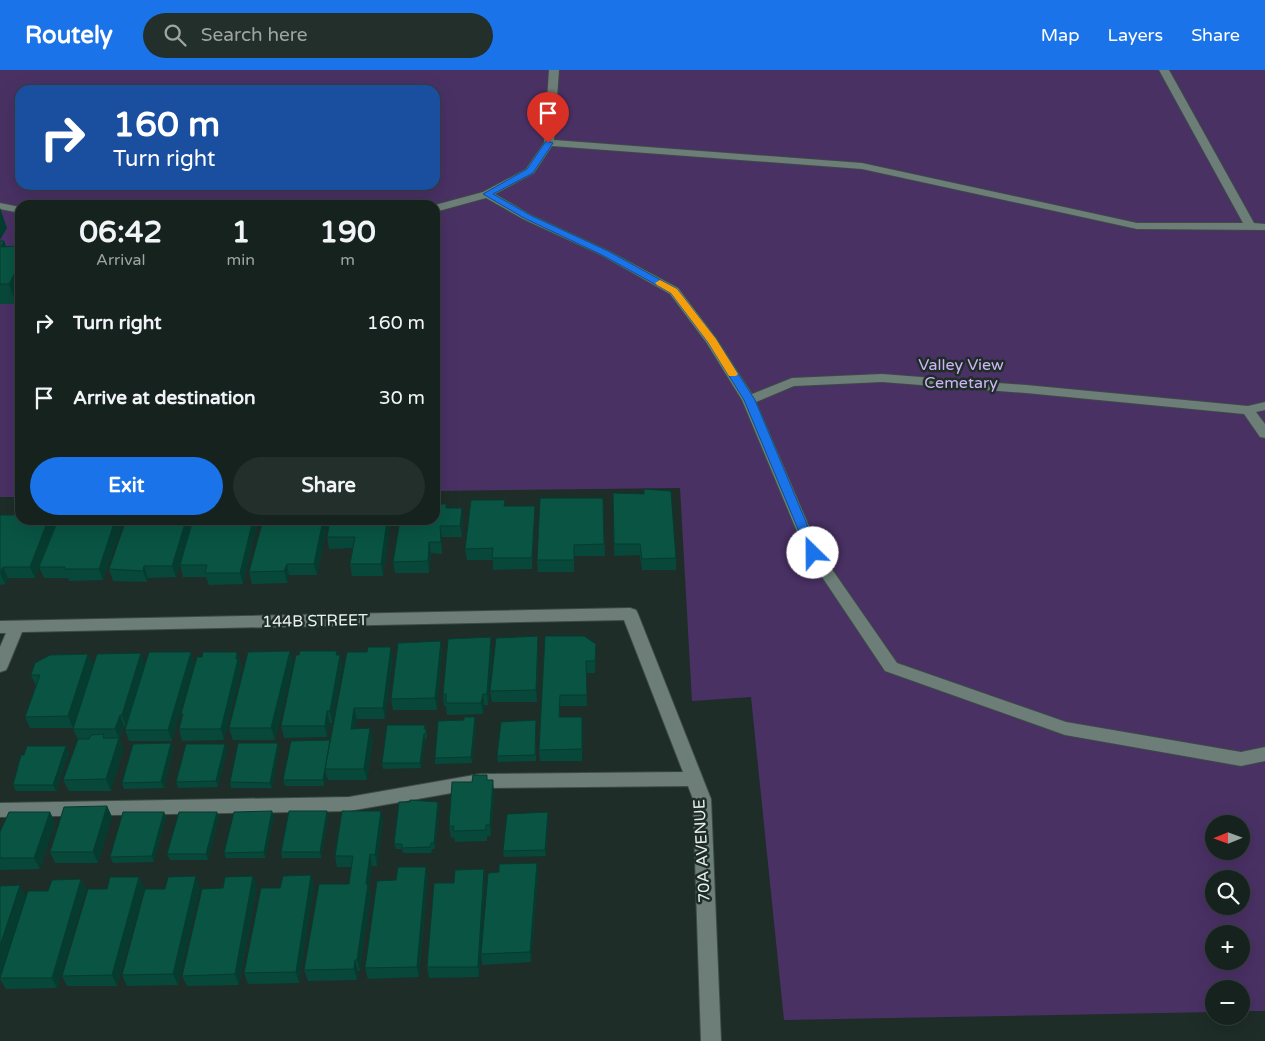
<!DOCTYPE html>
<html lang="en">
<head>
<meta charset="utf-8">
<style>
  body { margin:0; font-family:"Varela Round",sans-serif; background:#232f2b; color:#f1f3f6; height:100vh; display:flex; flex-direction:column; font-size:19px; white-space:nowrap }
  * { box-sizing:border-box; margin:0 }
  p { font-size:16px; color:#9ea4a4 }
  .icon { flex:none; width:28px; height:28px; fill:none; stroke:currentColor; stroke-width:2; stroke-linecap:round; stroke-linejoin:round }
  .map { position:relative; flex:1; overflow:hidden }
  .side { position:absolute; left:15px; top:130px; width:425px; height:325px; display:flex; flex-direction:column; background:#16221e; border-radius:15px; box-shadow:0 5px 20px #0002,0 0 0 1px #353f3c }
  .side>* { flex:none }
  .hud { position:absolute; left:15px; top:15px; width:425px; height:105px; border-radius:15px; box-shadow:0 5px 20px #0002,0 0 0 1px #353f3c; background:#1a4fa0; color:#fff; overflow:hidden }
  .needle { width:32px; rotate:269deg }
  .fabs { position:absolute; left:1205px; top:745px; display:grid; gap:10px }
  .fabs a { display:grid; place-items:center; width:45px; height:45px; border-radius:50%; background:#16221e; box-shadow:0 5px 20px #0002,0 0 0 1px #353f3c; font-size:25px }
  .pin { position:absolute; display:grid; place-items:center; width:42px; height:42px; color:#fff; margin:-51px -21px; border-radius:50% 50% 50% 0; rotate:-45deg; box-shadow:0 0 5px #0007 }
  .pin .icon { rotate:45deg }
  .me { position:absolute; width:55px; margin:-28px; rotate:337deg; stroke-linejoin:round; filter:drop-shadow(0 0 4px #0008) }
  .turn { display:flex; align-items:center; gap:18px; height:105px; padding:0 15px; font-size:22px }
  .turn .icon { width:65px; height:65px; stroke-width:2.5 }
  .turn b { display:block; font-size:35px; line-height:42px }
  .eta { display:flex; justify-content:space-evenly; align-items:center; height:85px; text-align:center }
  .eta b { font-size:30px; font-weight:700; line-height:35px }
  .primary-button { display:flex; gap:10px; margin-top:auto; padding:10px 15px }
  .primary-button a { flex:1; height:58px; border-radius:30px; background:#1a73e8; color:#fff; font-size:20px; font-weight:700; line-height:58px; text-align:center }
  .primary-button a+a { background:#232f2b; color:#f1f3f6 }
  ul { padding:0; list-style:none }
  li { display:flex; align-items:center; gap:15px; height:75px; padding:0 15px }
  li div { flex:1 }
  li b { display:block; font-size:19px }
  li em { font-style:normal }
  header { display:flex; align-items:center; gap:30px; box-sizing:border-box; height:70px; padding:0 25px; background:#1a73e8; color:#fff }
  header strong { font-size:24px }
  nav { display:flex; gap:28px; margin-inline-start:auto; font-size:18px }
  .search { width:350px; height:45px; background:#232f2b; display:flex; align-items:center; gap:12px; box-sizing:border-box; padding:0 18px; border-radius:28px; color:#9ea4a4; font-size:19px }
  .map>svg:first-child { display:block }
  .green { fill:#493164; fill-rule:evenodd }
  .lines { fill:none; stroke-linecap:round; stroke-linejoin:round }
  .minor-casing { stroke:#3d4a46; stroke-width:2 }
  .minor { fill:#6c7e77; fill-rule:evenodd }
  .wall { fill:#08483a }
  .shaded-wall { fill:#063b2f }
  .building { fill:#095443; stroke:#063b2f }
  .route { fill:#1a73e8; stroke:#114b97 }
  .slow { fill:#f59e0b }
  .labels { text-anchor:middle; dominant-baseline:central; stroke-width:5; stroke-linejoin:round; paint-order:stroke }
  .park-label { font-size:16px; fill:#d0b3f7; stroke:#1e2d28 }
  .street-label { font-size:16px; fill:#e7f0ed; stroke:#1e2d28 }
</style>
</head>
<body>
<header>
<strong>Routely</strong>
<div class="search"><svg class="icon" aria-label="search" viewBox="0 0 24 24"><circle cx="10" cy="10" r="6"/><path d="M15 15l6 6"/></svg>Search here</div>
<nav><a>Map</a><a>Layers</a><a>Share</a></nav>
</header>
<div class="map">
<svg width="1265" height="971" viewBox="0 0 1265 971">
  <rect width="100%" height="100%" fill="#1e2d28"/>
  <path class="green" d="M 0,0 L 1265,0 L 1265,941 L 1241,941 L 1241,919 L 1214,919 L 1214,942 L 784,950 L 751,627 L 692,631 L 680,418 L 435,421 L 435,135 L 20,135 L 20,427 L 0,427 ZM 20,20 L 435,20 L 435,115 L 20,115 ZM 1214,754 L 1241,754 L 1241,781 L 1214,781 ZM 1214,809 L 1241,809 L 1241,836 L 1214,836 ZM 1214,864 L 1241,864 L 1241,891 L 1214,891 Z"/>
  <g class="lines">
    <defs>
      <g id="minor">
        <polygon points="549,0 559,0 554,70 862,93 1137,153 1243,153 1159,0 1169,0 1254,153 1265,154 1265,160 1137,159 862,99 552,76 534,103 495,124 531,145 609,181 678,218 716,268 752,324 792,308 882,304 1026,315 1248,336 1265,332 1265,340 1256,342 1265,354 1265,368 1260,367 1244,344 1026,323 882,312 794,316 756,332 820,482 897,593 1066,652 1241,682 1265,677 1265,691 1241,696 1065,665 885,601 806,483 742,330 706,272 670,224 601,185 523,149 486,128 435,142 435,135 483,122 526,99 544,73"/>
        <polygon points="0,133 20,137 20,143 0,139"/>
        <polygon points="630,538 636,540 638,544 711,729 721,971 701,971 693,729 688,716 480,718 349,741 0,747 0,733 349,727 480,704 683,702 624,550 22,562 8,596 6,600 0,602 0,577 6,563 0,563 0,551"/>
      </g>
    </defs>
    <use href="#minor" class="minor-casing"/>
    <use href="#minor" class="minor"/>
  </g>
  <g class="wall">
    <polygon points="0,171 4,171 6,177 20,176 20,226 16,234 0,234"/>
    <polygon points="613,423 676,488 676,500 642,500 640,485 614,486"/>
    <polygon points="603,428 605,486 574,486 574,502 538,502 537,490"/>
    <polygon points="505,436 535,447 532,499 493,500 493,490 467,490 465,479"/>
    <polygon points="446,438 463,449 462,467 442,467 442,484 431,483 429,503 395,503 393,492"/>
    <polygon points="0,445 20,450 57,450 57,451 40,495 122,455 103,510 69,511 68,508 44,508 39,497 35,508 8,508 5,514 0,515"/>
    <polygon points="193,450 176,507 148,508 147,512 113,511 109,499"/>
    <polygon points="193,450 256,450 257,455 243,514 209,515 206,507 183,507 180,495"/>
    <polygon points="328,450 317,505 289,505 287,513 252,514 249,502"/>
    <polygon points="391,450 383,506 352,506 350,494 353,478 329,479 327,467"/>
    <polygon points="545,566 596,585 595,603 586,603 587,636 560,636 560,647 583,659 582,691 540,691 539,680"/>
    <polygon points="441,571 442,583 437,640 393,640 391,629"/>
    <polygon points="538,578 537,632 492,632 490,621"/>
    <polygon points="492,579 488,635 484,635 483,644 447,645 446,636 444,636 443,624"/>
    <polygon points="290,581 293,593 275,670 233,670 229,658"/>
    <polygon points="191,582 194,594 172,671 129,671 125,660 126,656 124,656 120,670 123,680 111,721 69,721 63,710 78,669 73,659 145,594"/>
    <polygon points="237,582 241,594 240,597 241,600 224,670 182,671 179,659 182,647 181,644 202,587"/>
    <polygon points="347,582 393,588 385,649 357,649 355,659 373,670 367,710 328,710 326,704 324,716 285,716 283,710 330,670"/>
    <polygon points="88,584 93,596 73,658 30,658 25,647 36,616 31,605"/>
    <polygon points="338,585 340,585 342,597 332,653 330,653 327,667 284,668 281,656"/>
    <polygon points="476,653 472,693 435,694 435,688"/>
    <polygon points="425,655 427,665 426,670 425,670 421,698 383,699 382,693"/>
    <polygon points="536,656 536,691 498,692 497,686"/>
    <polygon points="171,673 173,679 164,718 124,719 122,713"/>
    <polygon points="278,673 279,678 272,718 231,718 230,712"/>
    <polygon points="225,674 227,680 218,717 178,718 176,712"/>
    <polygon points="69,682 56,721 16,721 13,715 24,685"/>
    <polygon points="488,710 494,722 491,766 487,766 487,771 455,772 454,767 451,768 449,756 472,712"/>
    <polygon points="438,732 439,737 435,779 432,779 431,783 403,783 402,779 396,779 394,774"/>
    <polygon points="107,736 112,747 98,793 55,793 50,782"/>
    <polygon points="381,741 383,752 377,796 372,796 369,819 371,825 360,901 358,901 357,910 308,911 304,900 349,814 351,797 337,797 335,786"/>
    <polygon points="50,742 55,753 40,799 0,800 0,762"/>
    <polygon points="164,742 166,747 154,792 113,793 110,787"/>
    <polygon points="548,742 548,748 546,786 504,787 503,781"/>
    <polygon points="274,747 265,788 226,788 224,783"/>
    <polygon points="328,747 321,788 282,788 281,782"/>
    <polygon points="219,748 208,790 170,790 167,784"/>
    <polygon points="537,793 538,804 531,892 482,895 481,884 499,802"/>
    <polygon points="484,799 485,810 479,907 429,908 427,897 454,813"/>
    <polygon points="311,805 314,816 299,913 248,914 244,903 280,818"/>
    <polygon points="253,806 257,817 239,915 187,916 182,906 223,818"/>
    <polygon points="139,807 144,818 117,916 67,916 62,906 107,819"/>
    <polygon points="428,808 419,907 368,909 365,898"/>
    <polygon points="81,809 86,820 57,918 6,919 0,909 0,907 48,821"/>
    <polygon points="200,817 178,915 127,916 122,905"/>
  </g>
  <g class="shaded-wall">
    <polygon points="0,138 7,158 0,170"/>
    <polygon points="4,171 11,191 1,177"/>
    <polygon points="20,193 20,226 16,234 9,214"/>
    <polygon points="535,436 535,447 532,499 532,488"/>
    <polygon points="462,438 463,449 462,467 460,456"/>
    <polygon points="48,450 57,450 57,451 35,508 30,497"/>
    <polygon points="115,450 120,450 122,455 103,510 99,499"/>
    <polygon points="186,450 193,450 176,507 172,496"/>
    <polygon points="253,450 256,450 257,455 243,514 240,503"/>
    <polygon points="323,450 328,450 317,505 314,494"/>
    <polygon points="387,450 391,450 383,506 381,494"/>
    <polygon points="440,456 442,467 442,484 441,472"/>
    <polygon points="429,472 431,483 429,503 428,491"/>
    <polygon points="287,494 289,505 287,513 284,501"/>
    <polygon points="144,496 148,508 147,512 143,501"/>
    <polygon points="3,497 8,508 5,514 0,503"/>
    <polygon points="538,566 538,578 537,632 536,620"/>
    <polygon points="491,567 492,579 488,635 487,624"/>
    <polygon points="441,571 442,583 437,640 435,628"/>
    <polygon points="596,574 596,585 595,603 595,591"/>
    <polygon points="391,577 393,588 385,649 383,638"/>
    <polygon points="290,581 293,593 275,670 271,658"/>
    <polygon points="337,581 339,589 340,585 342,597 332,653 330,641"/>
    <polygon points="191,582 194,594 172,671 168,660"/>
    <polygon points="237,582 241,594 240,597 241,600 224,670 221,659"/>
    <polygon points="141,583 145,595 126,656 122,645"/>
    <polygon points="88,584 93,596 73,658 68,646"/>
    <polygon points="483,624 484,635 483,644 481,633"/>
    <polygon points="354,638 357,649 354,670 351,659"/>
    <polygon points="327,641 330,653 327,667 325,656"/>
    <polygon points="120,645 124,656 120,670 115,659"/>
    <polygon points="475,647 476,653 472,693 471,687"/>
    <polygon points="582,647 583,659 582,691"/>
    <polygon points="370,658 373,670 367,710 364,699"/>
    <polygon points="424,664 425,670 421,698 420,693"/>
    <polygon points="119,668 123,680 111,721 106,709"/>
    <polygon points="330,670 325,699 326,704 324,716 323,710"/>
    <polygon points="171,673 173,679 164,718 161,712"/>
    <polygon points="278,673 279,678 272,718 270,713"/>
    <polygon points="225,674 227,680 218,717 216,711"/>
    <polygon points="66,676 69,682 56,721 53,715"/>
    <polygon points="493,710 494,722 491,766 490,755"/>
    <polygon points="438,732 439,737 435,779 434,773"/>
    <polygon points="107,736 112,747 98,793 93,782"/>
    <polygon points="272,741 274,747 265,788 264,782"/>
    <polygon points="327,741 328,747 321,788 320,782"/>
    <polygon points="381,741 383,752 377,796 375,785"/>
    <polygon points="50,742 55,753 40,799 34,788"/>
    <polygon points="164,742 166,747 154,792 152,786"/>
    <polygon points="217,742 219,748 208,790 206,784"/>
    <polygon points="548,742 548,748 546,786 545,780"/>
    <polygon points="370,784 372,796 369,819 371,825 360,901 357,890"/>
    <polygon points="537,793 538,804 531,892 530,882"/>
    <polygon points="426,797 428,808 419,907 417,897"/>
    <polygon points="484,799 485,810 479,907 478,897"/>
    <polygon points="311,805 314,816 299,913 296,902"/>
    <polygon points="196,806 200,817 178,915 173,904"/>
    <polygon points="253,806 257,817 239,915 235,904"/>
    <polygon points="139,807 144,818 117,916 112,905"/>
    <polygon points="81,809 86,820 57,918 52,908"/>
    <polygon points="20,815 26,827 0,906 0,876"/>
    <polygon points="355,890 358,901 357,910 354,899"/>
  </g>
  <g class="building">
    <polygon points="0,171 4,171 1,177 20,176 20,193 9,214 0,214"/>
    <polygon points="644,419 671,421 676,488 642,489 640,474 614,474 613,423 644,424"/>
    <polygon points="540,428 603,428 604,474 574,475 574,490 537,490"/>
    <polygon points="471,430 505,430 504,436 535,436 532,488 492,488 493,478 465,479"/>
    <polygon points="435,434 446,434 446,438 462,438 460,456 440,456 441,472 429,472 428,491 393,492 400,450 435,450"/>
    <polygon points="20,441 20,450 48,450 30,497 3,497 0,503 0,445 19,445"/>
    <polygon points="58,450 115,450 99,499 64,499 65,497 39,497"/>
    <polygon points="126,450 186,450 172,496 144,496 143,501 109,499"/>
    <polygon points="193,450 253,450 240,503 205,503 207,495 180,495"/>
    <polygon points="263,450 323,450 314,494 287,494 284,501 249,502"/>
    <polygon points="330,450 387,450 381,494 350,494 355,467 327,467"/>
    <polygon points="538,566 536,620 490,621 496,568"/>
    <polygon points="545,566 584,566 596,574 595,591 586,591 587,625 560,625 559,647 582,647 582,679 539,680"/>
    <polygon points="491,567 487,624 483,624 481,633 446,633 446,624 443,624 448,569"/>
    <polygon points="441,571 435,628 391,629 398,573"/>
    <polygon points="368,577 391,577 383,638 354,638 351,659 370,658 364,699 325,699 347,582 367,582"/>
    <polygon points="290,581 271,658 229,658 248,582"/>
    <polygon points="300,581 337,581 336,585 340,585 330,641 327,641 325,656 281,656 296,585 299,585"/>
    <polygon points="149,582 191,582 168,660 125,660"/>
    <polygon points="203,582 237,582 236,589 238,589 221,659 179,659 183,644 181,644 197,587 202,587"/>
    <polygon points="141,583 122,645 120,645 115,659 73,659 97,584"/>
    <polygon points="88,584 68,646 25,647 40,605 31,605 35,593 50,585"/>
    <polygon points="464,647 475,647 471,687 435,688 438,651 464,650"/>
    <polygon points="536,650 535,685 497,686 501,652"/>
    <polygon points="387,655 425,655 424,659 426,659 426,664 424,664 420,693 382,693"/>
    <polygon points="104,664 103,668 119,668 106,709 63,710 78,669 89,669 91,665"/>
    <polygon points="330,670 323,710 283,710 291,671"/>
    <polygon points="171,673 161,712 122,713 133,674"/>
    <polygon points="238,673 278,673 270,713 230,712"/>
    <polygon points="186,674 225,674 216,711 176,712"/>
    <polygon points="27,676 66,676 53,715 13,715 21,685 24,685"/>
    <polygon points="473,705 487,705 487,710 493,710 490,755 486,755 486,760 453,761 454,756 449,756 452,712 472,712"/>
    <polygon points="410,730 438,732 434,773 431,773 430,777 402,778 402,774 394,774 399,732 410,732"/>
    <polygon points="107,736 93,782 50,782 64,737"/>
    <polygon points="272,741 264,782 224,783 234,742"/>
    <polygon points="289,741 327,741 320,782 281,782"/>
    <polygon points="342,741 381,741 375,785 370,784 366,814 368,814 357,890 355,890 354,899 304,900 319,814 349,814 353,786 335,786"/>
    <polygon points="9,742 50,742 34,788 0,788 0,762"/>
    <polygon points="123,742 164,742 152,786 110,787"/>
    <polygon points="179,742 217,742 206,784 167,784"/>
    <polygon points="548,742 545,780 503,781 507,744"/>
    <polygon points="537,793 530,882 481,884 488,803 499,802 499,794"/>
    <polygon points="398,797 426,797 417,897 365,898 377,811 396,810"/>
    <polygon points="484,799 478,897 427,897 434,813 454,813 455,800"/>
    <polygon points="311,805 296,902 244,903 261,818 280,818 283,806"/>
    <polygon points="196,806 173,904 122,905 145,819 165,819 168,807"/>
    <polygon points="253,806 235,904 182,906 202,819 223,818 225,807"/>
    <polygon points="110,807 139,807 112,905 62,906 88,819 107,819"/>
    <polygon points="81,809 52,908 0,908 28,821 48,821 52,810"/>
    <polygon points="20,815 0,876 0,816"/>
  </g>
  <polygon class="route" points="546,71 553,73 533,103 493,124 530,145 608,181 677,219 716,269 755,330 819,483 817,485 813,487 808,483 744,330 708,272 671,223 602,185 524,148 483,124 527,99"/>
  <polygon class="slow" points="660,210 677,219 716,269 738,304 736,306 729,306 708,272 671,223 657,215 655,213"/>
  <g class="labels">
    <g class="park-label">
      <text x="961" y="295">Valley View<tspan x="961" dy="18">Cemetary</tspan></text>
    </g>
    <g class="street-label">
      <text transform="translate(315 551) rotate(-1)">144B STREET</text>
      <text transform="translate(702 781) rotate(-93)">70A AVENUE</text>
    </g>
  </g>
</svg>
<div class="fabs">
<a><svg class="needle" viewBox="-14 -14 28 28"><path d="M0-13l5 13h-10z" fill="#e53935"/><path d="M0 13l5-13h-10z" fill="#9ea4a4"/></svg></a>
<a><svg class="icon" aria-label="search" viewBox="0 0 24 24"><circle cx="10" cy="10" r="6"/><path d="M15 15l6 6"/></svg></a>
<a>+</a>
<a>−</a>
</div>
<div class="pin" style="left:548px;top:73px;background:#d93025"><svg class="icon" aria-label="arrive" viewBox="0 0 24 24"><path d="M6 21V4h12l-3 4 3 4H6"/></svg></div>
<svg class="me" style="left:813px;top:483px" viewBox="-20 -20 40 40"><circle r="19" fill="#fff"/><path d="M0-13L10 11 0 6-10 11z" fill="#1a73e8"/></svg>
<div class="hud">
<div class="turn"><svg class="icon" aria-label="right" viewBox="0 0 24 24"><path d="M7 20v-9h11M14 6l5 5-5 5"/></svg><div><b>160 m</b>Turn right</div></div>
</div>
<section class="side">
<div class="eta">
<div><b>06:42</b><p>Arrival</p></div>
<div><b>1</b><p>min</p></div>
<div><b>190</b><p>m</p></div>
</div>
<ul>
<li><svg class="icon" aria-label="right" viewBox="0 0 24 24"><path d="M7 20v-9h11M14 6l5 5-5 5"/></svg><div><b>Turn right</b></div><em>160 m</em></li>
<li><svg class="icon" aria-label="arrive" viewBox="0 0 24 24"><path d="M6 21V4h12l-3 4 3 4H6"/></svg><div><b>Arrive at destination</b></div><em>30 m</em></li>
</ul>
<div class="primary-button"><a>Exit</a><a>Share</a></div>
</section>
</div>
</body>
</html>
